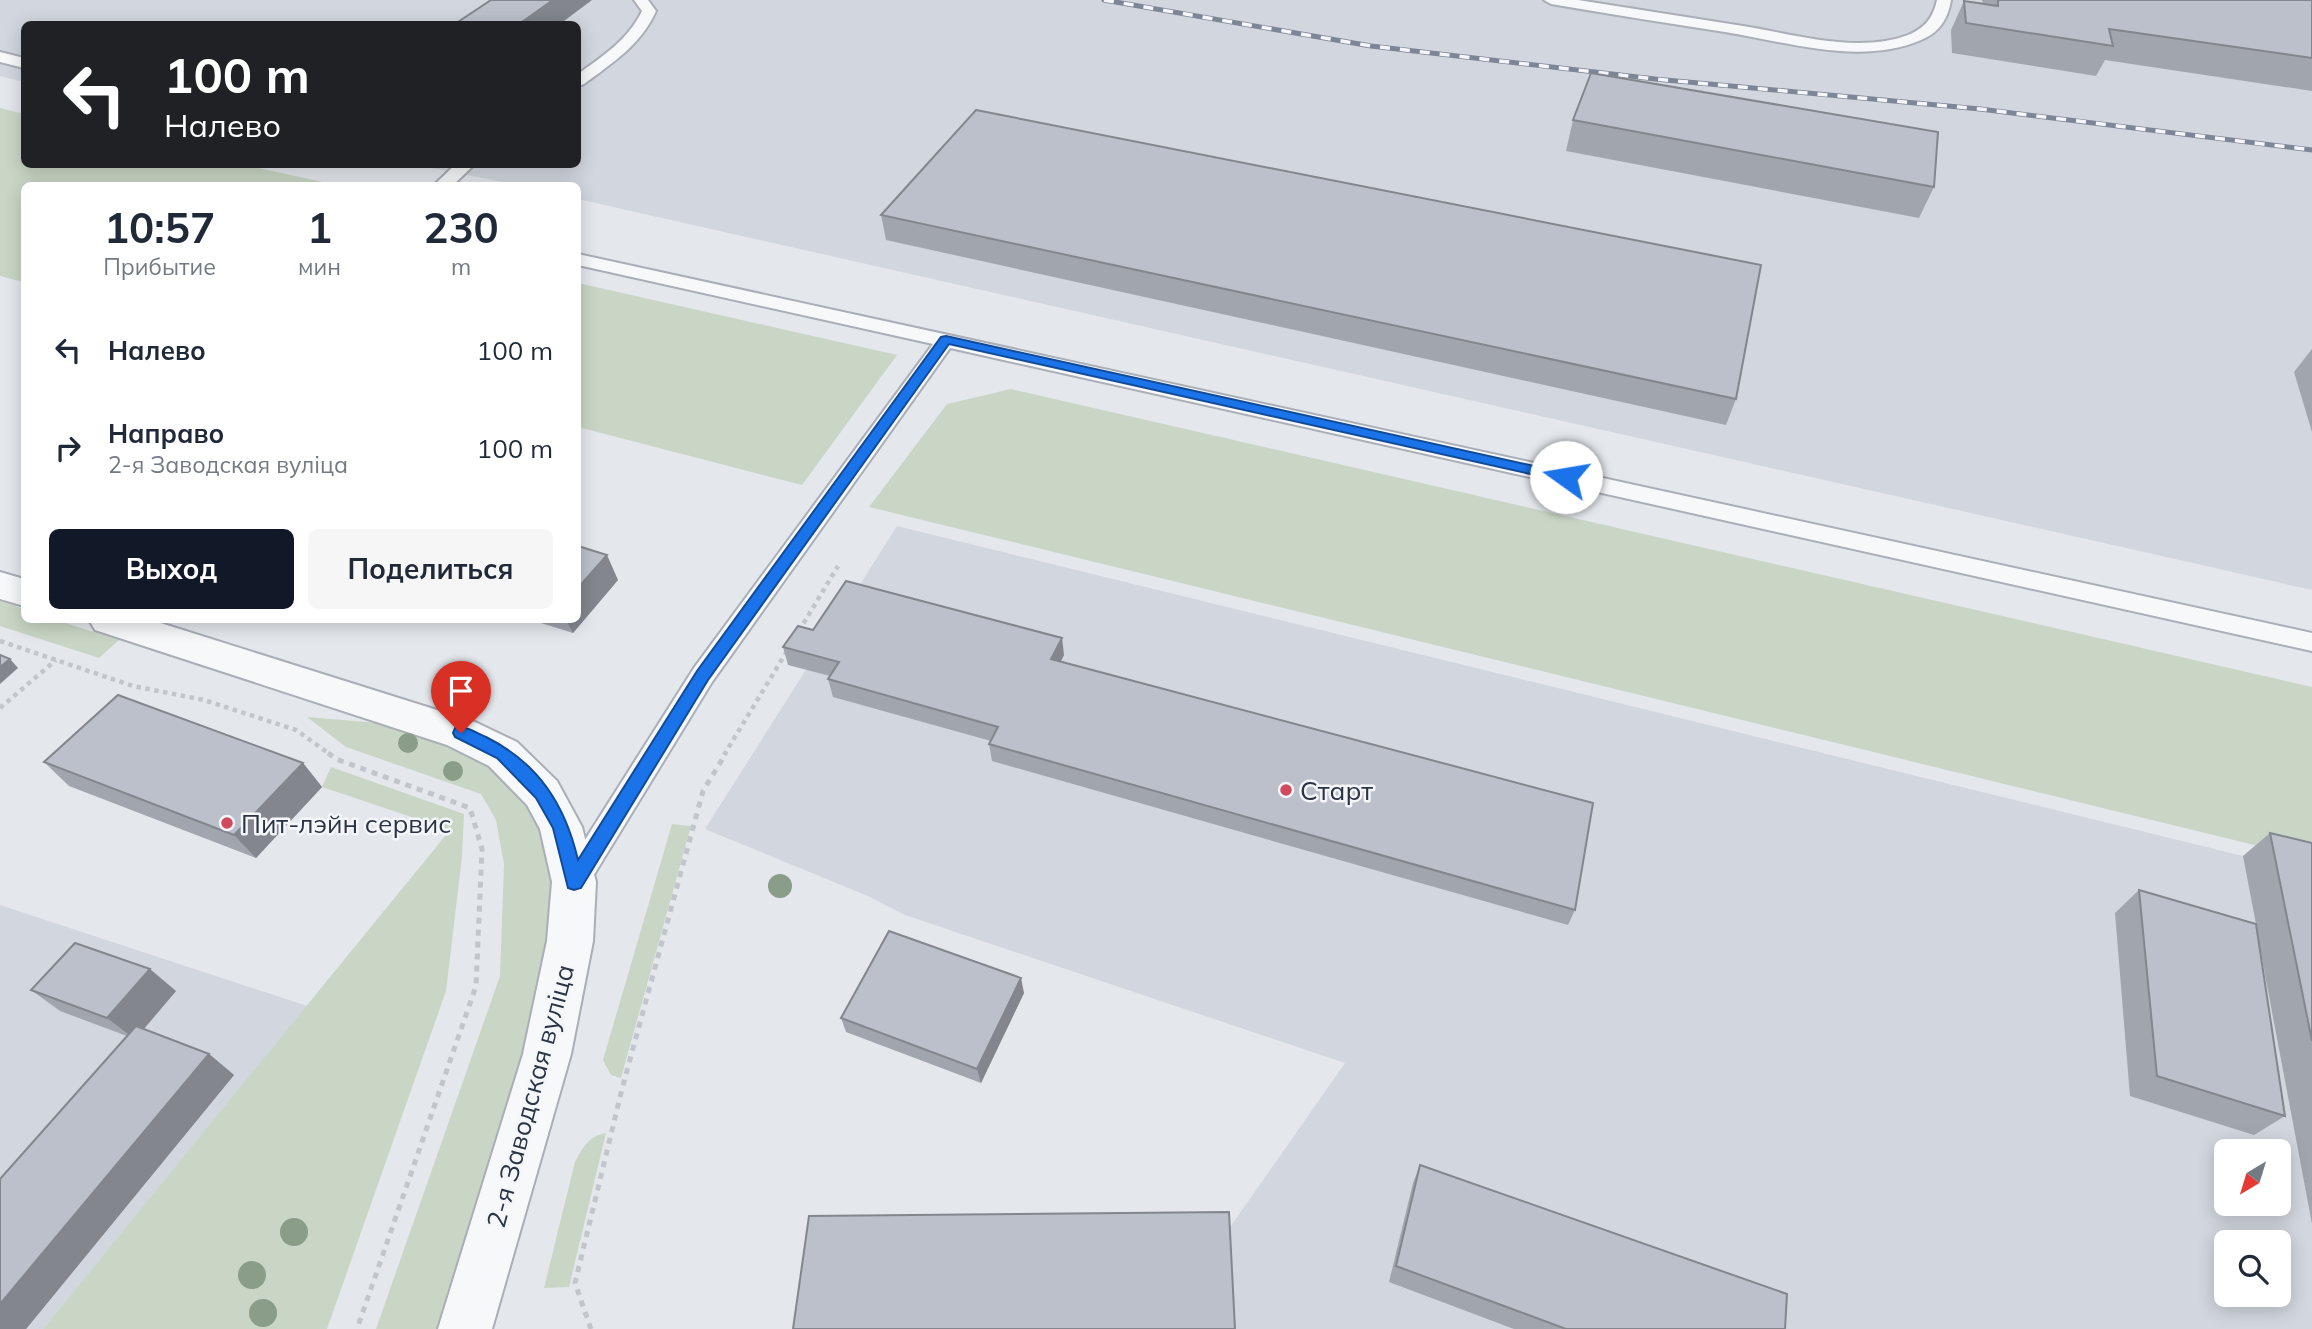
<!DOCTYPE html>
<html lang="ru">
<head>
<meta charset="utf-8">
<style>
  body { margin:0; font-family:Mulish,sans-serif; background:#f6f6f7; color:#1f2937; height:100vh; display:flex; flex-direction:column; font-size:26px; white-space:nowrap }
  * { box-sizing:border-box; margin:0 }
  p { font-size:23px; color:#747a83 }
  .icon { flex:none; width:38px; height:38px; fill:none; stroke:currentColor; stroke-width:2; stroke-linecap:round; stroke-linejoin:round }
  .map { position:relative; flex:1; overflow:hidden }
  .sheet { position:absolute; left:21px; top:182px; width:560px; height:441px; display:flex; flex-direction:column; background:#fff; border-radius:10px; box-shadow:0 4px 18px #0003 }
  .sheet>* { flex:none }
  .banner { position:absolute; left:21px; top:21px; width:560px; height:147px; border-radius:10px; box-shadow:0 4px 18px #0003; background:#202124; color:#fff; overflow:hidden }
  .needle { width:46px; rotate:218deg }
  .buttons { position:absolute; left:2214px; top:1139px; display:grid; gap:14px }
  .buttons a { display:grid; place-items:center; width:77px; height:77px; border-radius:10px; background:#fff; box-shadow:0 4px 18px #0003; font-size:35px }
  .pin { position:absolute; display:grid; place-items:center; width:60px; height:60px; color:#fff; margin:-72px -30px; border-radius:50% 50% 50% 0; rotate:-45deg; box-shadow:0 0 7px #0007 }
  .pin .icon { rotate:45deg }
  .me { position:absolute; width:77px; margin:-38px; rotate:283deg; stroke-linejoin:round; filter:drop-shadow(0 0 5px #0008) }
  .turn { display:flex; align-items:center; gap:24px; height:147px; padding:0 28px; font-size:32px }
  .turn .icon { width:91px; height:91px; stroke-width:2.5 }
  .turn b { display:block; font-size:49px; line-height:60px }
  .eta { display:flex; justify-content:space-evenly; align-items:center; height:119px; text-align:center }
  .eta b { font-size:42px; font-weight:700; line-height:49px }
  .primary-button { display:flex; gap:14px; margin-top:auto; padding:14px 28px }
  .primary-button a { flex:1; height:80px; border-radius:10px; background:#111827; color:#fff; font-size:28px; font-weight:700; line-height:80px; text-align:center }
  .primary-button a+a { background:#f6f6f7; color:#1f2937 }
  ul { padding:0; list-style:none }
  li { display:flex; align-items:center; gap:21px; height:98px; padding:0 28px }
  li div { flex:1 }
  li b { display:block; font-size:26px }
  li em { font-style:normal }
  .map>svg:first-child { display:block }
  .built { fill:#d2d6de; fill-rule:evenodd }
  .green { fill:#c9d6c5 }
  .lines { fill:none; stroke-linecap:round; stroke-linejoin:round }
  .service-casing { stroke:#a9aeb7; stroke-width:4 }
  .minor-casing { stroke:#a9aeb7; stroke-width:4 }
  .path-far1 { stroke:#c2c5cb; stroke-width:4.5; stroke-dasharray:4.5 4.5; stroke-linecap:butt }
  .path { stroke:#c2c5cb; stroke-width:5; stroke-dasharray:6 6; stroke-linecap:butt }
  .service { fill:#f7f8fa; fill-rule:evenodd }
  .minor { fill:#f7f8fa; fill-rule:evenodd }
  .rail-casing { stroke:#7d8696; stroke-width:5 }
  .rail { stroke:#f4f6f9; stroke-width:3.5; stroke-dasharray:10; stroke-linecap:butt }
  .tree { fill:#899d89 }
  .wall { fill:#a1a5ae }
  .shaded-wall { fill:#83868d }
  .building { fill:#bbc0ca; stroke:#83868d; stroke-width:2 }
  .route { fill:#1a73e8; stroke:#114b97; stroke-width:2 }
  .poi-dot { fill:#d1495b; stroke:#f4f6f9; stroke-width:2.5 }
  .labels { text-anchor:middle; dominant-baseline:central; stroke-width:5; stroke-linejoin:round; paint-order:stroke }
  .poi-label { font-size:26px; fill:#2b3445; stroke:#f4f6f9; text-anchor:start }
  .street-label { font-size:26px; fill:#2b3445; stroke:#f4f6f9 }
</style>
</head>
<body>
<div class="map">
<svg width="2312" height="1329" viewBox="0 0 2312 1329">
  <rect width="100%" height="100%" fill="#e4e7ec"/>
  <g class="built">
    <polygon points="0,0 2312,0 2312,590 578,199 578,186 517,185 417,165 578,164 578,24 24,24 24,82 0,76"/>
    <path d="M 897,526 L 2312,873 L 2312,1329 L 1231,1329 L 1226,1233 L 1345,1063 L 905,915 L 868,896 L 705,829 ZM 2226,1152 L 2278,1152 L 2278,1204 L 2226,1204 ZM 2226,1242 L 2278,1242 L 2278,1295 L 2226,1295 Z"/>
    <polygon points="0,905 307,1006 43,1329 0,1329"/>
  </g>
  <g class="green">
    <polygon points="0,108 24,114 24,164 245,165 336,185 24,186 24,282 0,276"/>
    <polygon points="578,283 897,355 802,485 578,427"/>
    <polygon points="1011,389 2312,687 2312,859 869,507 947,404"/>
    <polygon points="0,601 24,609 24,620 56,620 119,640 99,658 0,626"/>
    <polygon points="307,717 413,726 495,760 541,819 553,886 542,1009 446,1329 376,1329 500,976 504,864 496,820 481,794 346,747"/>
    <polygon points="331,767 464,814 462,857 446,991 327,1329 43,1329 450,830 322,787"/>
    <polygon points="672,824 691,826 621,1078 611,1075 603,1060"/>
    <path d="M 606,1133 L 569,1287 L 544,1288 L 575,1162 C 582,1148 589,1136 606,1133 Z"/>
  </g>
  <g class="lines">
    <defs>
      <g id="service">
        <path d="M 634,0 L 648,0 L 656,11 C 641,45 612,63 584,84 L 578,86 L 578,74 C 603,56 628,40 642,11 Z"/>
        <path d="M 1544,0 L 1578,0 C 1633,9 1688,17 1743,26 C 1794,34 1857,54 1908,35 C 1925,28 1933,18 1937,0 L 1951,0 C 1948,19 1939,33 1921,40 C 1861,66 1786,42 1725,32 C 1667,23 1609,14 1551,4 Z"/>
        <polygon points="0,52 24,58 24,68 0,62"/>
        <polygon points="456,164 475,164 452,186 433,186"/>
        <polygon points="578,254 2312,633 2312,651 950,348 712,682 584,891 574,894 564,891 560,882 564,873 694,668 933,344 578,265"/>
      </g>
      <g id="minor">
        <polygon points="0,572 24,579 24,606 0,599"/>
        <polygon points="89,620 151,620 475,722 517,742 557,781 582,827 596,882 593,941 571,1054 492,1329 438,1329 523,1054 547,941 552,882 540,829 527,805 489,766 447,745 95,630"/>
      </g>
    </defs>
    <use href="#service" class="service-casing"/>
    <use href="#minor" class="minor-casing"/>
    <g class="path-far1">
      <polyline points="799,631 838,566"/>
      <polyline points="0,641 133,686 204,700 296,730 331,755"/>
      <polyline points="0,708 56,660"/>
      <polyline points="724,755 787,651"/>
    </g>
    <g class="path">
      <polyline points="328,753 336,759 470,808 482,849 476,986 357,1329"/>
      <polyline points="591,1329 575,1283 622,1089 703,791 726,753"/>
    </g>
    <use href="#service" class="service"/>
    <use href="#minor" class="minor"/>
    <defs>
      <polyline id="rail" points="1104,0 1371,46 1655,79 1980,109 2312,150"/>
    </defs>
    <use href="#rail" class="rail-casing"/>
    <use href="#rail" class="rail"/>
  </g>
  <g class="tree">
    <circle cx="408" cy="743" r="10"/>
    <circle cx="453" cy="771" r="10"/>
    <circle cx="780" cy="886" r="12"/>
    <circle cx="294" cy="1232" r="14"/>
    <circle cx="252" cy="1275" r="14"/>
    <circle cx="263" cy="1313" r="14"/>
  </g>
  <g class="wall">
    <polygon points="1982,0 2312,0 2312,91 2105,60 2096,76 1952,53 1951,30 1964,1 1983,3"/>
    <polygon points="1573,120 1934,187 1919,218 1566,151"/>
    <polygon points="881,215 1736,399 1726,425 886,240"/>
    <polygon points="2312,349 2312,432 2294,372"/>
    <polygon points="618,580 573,633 531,620 578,620"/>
    <polygon points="813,630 1064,655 1060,662 1575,910 1568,925 992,761 989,744 991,741 833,697 828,679 830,676 788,665 783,647"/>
    <polygon points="44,762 303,763 322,787 256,858 69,786"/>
    <polygon points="2270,833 2312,843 2312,1224 2256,927 2285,1116 2254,1135 2130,1096 2115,913 2139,890 2256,924 2243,856"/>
    <polygon points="31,990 176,991 144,1029 209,1054 234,1075 26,1329 0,1329 127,1036 60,1011"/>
    <polygon points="1024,993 981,1083 846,1032 841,1018"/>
    <polygon points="1420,1165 1785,1329 1514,1329 1389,1282 1413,1183"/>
  </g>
  <g class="shaded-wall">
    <polygon points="553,0 592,0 560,24 519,24"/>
    <polygon points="607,555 618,580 573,633 566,620 578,620 578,588"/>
    <polygon points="1062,638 1064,655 1053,677 1051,659"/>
    <polygon points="10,659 18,668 0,684 0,667"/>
    <polygon points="303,763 322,787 256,858 234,835"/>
    <polygon points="150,969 176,991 135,1039 107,1018"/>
    <polygon points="1021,978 1024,993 981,1083 977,1069"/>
    <polygon points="209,1054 234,1075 26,1329 0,1329 0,1304"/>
  </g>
  <g class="building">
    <polygon points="491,0 553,0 519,24 455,24"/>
    <polygon points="1998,0 2312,0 2312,58 2109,29 2113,46 1966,23 1964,1 1998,6"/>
    <polygon points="1591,73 1938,132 1934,187 1573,120"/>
    <polygon points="976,110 1761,265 1736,399 881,215"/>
    <polygon points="578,546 607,555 578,588"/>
    <polygon points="846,581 1062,638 1051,659 1593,803 1575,910 989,744 998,727 828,679 839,662 783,647 798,626 813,630"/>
    <polygon points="0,655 10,659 0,667"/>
    <polygon points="118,695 303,763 234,835 44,762"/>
    <polygon points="2270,833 2312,843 2312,1041"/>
    <polygon points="2139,890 2256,924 2285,1116 2157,1076"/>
    <polygon points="889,931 1021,978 977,1069 841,1018"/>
    <polygon points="75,943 150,969 107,1018 31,990"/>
    <polygon points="136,1026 209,1054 0,1304 0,1179"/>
    <polygon points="1420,1165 1787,1294 1785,1329 1566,1329 1396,1266"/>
    <polygon points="1229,1212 1235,1329 793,1329 809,1216"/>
  </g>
  <path class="route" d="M 946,336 L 1566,473 L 1573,477 L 1566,482 L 949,344 L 708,680 L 581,888 L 574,890 L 568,888 L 553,828 L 536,798 L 497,758 L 455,737 L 453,733 L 455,728 C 466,725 476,733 486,737 C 538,763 565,804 578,860 L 697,671 L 941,337 Z"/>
  <g class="poi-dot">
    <circle cx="1286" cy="790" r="7"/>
    <circle cx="227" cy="823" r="7"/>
  </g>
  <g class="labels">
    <g class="poi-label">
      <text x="1300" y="790">Старт</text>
      <text x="241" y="823">Пит-лэйн сервис</text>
    </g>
    <g class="street-label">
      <text transform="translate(530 1096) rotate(-75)">2-я Заводская вуліца</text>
    </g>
  </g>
</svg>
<div class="buttons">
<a><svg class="needle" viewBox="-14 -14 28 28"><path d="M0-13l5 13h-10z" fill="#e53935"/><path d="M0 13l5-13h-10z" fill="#747a83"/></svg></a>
<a><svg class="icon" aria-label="search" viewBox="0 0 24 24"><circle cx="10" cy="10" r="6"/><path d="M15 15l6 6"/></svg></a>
</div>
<div class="pin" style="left:461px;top:733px;background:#d93025"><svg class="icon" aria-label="arrive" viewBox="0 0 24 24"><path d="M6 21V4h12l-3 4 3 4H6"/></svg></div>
<svg class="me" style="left:1566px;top:477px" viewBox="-20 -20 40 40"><circle r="19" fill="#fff"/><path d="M0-13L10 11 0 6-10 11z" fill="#1a73e8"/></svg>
<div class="banner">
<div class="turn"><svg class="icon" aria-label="left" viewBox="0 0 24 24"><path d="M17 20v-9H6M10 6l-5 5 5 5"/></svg><div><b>100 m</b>Налево</div></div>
</div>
<section class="sheet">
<div class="eta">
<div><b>10:57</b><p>Прибытие</p></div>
<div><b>1</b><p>мин</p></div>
<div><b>230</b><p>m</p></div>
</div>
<ul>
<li><svg class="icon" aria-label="left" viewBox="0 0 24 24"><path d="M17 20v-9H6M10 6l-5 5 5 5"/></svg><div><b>Налево</b></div><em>100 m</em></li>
<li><svg class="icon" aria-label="right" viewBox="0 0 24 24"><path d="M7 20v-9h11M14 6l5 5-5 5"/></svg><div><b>Направо</b><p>2-я Заводская вуліца</p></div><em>100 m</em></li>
</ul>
<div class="primary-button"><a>Выход</a><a>Поделиться</a></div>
</section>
</div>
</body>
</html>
